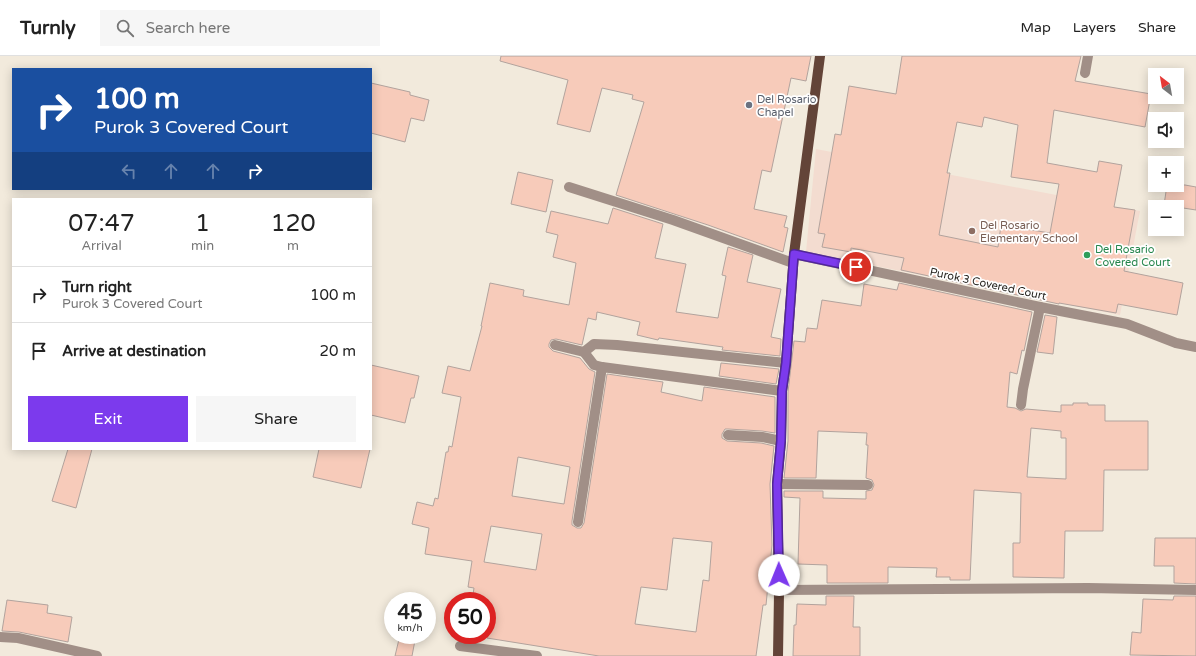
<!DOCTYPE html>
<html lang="en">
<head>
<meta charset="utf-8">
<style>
  body { margin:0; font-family:"Varela Round",sans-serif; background:#f6f6f6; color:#222; height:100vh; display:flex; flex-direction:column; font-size:15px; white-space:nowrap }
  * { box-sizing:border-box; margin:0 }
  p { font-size:13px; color:#767676 }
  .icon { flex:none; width:22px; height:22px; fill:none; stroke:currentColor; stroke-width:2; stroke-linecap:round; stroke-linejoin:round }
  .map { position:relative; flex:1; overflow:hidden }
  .panel { position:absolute; left:12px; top:142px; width:360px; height:252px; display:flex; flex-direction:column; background:#fff; border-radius:0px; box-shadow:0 2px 10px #0003 }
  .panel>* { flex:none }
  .banner { position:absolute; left:12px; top:12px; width:360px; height:122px; border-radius:0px; box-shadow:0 2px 10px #0003; background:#1a4fa0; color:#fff; overflow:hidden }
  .needle { width:26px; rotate:329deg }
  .tools { position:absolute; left:1148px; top:12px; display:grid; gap:8px }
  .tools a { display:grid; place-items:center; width:36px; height:36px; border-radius:0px; background:#fff; box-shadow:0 2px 10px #0003; font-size:20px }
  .speed { position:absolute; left:384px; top:536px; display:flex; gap:8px; font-size:20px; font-weight:700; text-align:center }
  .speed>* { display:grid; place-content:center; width:52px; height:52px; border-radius:50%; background:#fff; box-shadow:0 2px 10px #0003; line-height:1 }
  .speed small { font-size:10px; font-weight:400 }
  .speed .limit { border:6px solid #d22; background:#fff; color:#111 }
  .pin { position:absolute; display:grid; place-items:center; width:34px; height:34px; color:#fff; margin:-17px; border:2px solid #fff; border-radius:50%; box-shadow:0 1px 4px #0007 }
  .me { position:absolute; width:44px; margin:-22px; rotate:359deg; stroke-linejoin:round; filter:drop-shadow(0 0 3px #0008) }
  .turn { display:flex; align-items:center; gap:14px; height:84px; padding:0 16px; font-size:18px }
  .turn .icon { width:52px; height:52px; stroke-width:2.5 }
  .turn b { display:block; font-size:28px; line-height:34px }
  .lanes { display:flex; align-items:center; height:38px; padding:0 16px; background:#0003; justify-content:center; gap:20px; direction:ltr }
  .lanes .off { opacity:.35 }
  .eta { display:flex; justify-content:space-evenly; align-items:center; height:68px; text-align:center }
  .eta b { font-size:24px; font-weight:600; line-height:28px }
  .button { display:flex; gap:8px; margin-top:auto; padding:8px 16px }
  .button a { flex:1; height:46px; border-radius:0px; background:#7c3aed; color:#fff; font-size:16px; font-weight:600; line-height:46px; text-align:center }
  .button a+a { background:#f6f6f6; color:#222 }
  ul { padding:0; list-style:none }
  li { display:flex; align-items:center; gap:12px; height:56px; padding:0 16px; border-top:1px solid #e0e0e0 }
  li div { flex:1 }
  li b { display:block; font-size:15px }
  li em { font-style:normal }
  header { display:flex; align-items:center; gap:24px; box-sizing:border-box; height:56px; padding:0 20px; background:#fff; border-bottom:1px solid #e0e0e0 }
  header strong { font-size:19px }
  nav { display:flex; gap:22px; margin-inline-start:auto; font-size:14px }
  .search { width:280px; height:36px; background:#f6f6f6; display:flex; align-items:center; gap:10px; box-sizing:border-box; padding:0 14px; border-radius:0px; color:#767676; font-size:15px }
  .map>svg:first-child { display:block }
  .education { fill:#f3dcd0 }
  .building { fill:#f7cbba; stroke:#b2a39d; fill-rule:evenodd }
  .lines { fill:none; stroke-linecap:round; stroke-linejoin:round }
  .minor { stroke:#a18f87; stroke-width:10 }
  .major { stroke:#634438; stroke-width:10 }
  .route-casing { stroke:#51269a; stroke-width:10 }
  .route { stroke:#7c3aed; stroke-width:7 }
  .worship-dot { fill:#6b7280; stroke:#fff; stroke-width:1.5 }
  .education-dot { fill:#8d6e63; stroke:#fff; stroke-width:1.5 }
  .leisure-dot { fill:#2e9e5b; stroke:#fff; stroke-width:1.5 }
  .labels { text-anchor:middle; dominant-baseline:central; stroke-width:3.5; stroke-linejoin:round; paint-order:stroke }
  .worship-label { font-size:11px; fill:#5b616d; stroke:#fff; text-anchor:start }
  .education-label { font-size:11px; fill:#785e54; stroke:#fff; text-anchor:start }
  .leisure-label { font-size:11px; fill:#27864d; stroke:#fff; text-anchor:start }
  .street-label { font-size:11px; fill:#201e19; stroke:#fff }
</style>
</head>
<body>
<header>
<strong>Turnly</strong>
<div class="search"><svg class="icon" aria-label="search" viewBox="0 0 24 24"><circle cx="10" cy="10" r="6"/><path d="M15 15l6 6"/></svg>Search here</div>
<nav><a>Map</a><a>Layers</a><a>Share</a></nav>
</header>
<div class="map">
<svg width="1196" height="600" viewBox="0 0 1196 600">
  <rect width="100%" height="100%" fill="#f2eadc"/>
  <polygon class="education" points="816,93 1140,155 1120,259 806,196"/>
  <g class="building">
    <polygon points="501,0 811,0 806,25 791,22 771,116 762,114 754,153 787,160 784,171 788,172 783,196 708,169 616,139 644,46 632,43 633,39 602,32 590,76 557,68 568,24 500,5"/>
    <path d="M 902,0 L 1081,0 L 1075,25 L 1151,38 L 1145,71 L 1054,54 L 1047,107 L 1097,116 L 1099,105 L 1122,109 L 1114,151 L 1135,154 L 1124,215 L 1183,227 L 1177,259 L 1118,248 L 1116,257 L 1059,247 L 1059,248 L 901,214 L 904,202 L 851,192 L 851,196 L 822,191 L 825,178 L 818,177 L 835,78 L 841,79 L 849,30 L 896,38 ZM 984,61 L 1018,69 L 1011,121 L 1059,128 L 1050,177 L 1001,169 L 998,191 L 939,179 L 950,117 L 947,117 L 957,66 L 982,71 Z"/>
    <polygon points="371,27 410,36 410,39 429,44 424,65 411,62 405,86 371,77"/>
    <polygon points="518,116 553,124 546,156 511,148"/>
    <polygon points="1167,129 1185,129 1196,131 1196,154 1164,149"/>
    <path d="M 613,152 L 663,168 L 655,202 L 686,208 L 676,256 L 718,262 L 726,220 L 722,219 L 728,191 L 753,199 L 747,226 L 781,233 L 771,281 L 781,283 L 780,300 L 722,294 L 723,291 L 659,282 L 658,284 L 637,279 L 640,266 L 597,256 L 596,264 L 588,262 L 582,289 L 556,283 L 551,284 L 549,288 L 549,291 L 553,295 L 580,302 L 589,313 L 595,316 L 572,465 L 572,469 L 577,472 L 581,472 L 584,467 L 607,318 L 663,326 L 661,336 L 702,345 L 704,331 L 775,341 L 775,377 L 762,375 L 728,373 L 725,373 L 722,378 L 722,382 L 727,385 L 761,387 L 774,390 L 770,428 L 772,489 L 766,549 L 763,549 L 756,600 L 599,600 L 487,582 L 487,545 L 472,545 L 474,532 L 468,531 L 472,505 L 425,498 L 429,472 L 412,468 L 417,446 L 433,450 L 435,442 L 438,443 L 446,396 L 448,396 L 449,390 L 452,391 L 461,341 L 442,337 L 448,310 L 470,315 L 482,270 L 481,270 L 490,227 L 524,234 L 523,240 L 569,249 L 576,207 L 553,201 L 558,179 L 546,176 L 551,155 L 608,168 ZM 518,401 L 570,411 L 564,448 L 512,440 ZM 491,470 L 542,478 L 536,514 L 484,506 ZM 673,482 L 712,486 L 709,525 L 703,524 L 696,576 L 635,568 L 641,531 L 667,534 Z"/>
    <path d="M 899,227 L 1032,256 L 1024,295 L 1022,294 L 1017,318 L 1010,316 L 1007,351 L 1015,352 L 1021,355 L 1026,353 L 1061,356 L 1061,349 L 1073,349 L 1073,347 L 1088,347 L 1088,349 L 1105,349 L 1105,365 L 1148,365 L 1148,414 L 1104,414 L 1103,475 L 1065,475 L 1064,522 L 1013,521 L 1013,487 L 1020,487 L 1021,437 L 974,434 L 970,524 L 950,524 L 950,521 L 936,521 L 937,512 L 888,511 L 888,527 L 827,527 L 827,509 L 798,508 L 800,442 L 784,441 L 784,435 L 823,435 L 823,442 L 866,443 L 866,435 L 872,434 L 874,429 L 872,424 L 866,422 L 868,389 L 866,389 L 867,377 L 818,375 L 816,422 L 784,422 L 788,385 L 788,336 L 794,285 L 805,286 L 807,272 L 817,273 L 822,244 L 861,250 L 864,228 L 897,234 ZM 1031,372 L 1061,375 L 1061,382 L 1066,382 L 1066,423 L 1027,421 Z"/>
    <polygon points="1045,259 1057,261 1053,298 1037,296"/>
    <polygon points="721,307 779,313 776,328 719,320"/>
    <polygon points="371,309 419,320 414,342 411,342 405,367 371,359"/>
    <polygon points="68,393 92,393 76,452 52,445"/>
    <polygon points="319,393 370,393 361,432 313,421"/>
    <polygon points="1155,482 1196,482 1196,528 1174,527 1174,510 1154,510"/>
    <polygon points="826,540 854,540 853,571 860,571 860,600 793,600 794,569 796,569 797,548 826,549"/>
    <polygon points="1174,540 1196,540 1196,600 1130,599 1132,576 1141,577 1143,543 1173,544"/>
    <polygon points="7,544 48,549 47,557 72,561 68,586 19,576 2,575"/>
    <polygon points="400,579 416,579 412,600 395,600"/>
  </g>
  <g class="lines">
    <g class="minor">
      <polyline points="1085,17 1088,0"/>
      <polyline points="569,131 673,164 793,207"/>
      <polyline points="794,198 1040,251 1127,268 1176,287 1196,291"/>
      <polyline points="555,289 584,296"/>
      <polyline points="602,311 594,309 584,296 594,288 617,289 786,307"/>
      <polyline points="1021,349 1023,333 1040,251"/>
      <polyline points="728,379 762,381 781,385"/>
      <polyline points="777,428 868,429"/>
      <polyline points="578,466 602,311 782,335"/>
      <polyline points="779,534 1088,532 1196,534"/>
      <polyline points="0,581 18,582 97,600"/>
      <polyline points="460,590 537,600"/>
    </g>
    <polyline class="major" points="778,600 779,537 777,428 781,385 782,335 786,307 794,198 820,0"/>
  </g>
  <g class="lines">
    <defs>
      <polyline id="route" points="779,519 777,428 781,385 782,335 786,307 794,198 856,211"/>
    </defs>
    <use href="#route" class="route-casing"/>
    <use href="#route" class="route"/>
  </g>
  <circle class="worship-dot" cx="749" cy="49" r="4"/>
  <circle class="education-dot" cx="972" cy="175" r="4"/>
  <circle class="leisure-dot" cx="1087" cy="199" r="4"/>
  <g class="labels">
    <g class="worship-label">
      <text x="757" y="43">Del Rosario<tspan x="757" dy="13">Chapel</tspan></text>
    </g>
    <g class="education-label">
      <text x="980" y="169">Del Rosario<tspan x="980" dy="13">Elementary School</tspan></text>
    </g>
    <g class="leisure-label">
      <text x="1095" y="193">Del Rosario<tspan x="1095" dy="13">Covered Court</tspan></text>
    </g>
    <g class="street-label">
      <text transform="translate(988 228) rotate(12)">Purok 3 Covered Court</text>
    </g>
  </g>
</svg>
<div class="tools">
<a><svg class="needle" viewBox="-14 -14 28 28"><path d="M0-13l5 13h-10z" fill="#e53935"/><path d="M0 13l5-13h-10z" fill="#767676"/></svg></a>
<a><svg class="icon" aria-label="sound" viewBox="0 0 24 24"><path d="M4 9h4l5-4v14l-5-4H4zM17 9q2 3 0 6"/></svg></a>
<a>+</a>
<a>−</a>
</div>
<div class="speed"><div>45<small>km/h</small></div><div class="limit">50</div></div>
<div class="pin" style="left:856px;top:211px;background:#d93025"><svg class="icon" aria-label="arrive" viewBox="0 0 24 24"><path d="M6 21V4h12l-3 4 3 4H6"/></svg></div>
<svg class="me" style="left:779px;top:519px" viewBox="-20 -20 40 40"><circle r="19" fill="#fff"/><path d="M0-13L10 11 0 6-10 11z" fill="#7c3aed"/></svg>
<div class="banner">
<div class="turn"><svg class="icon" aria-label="right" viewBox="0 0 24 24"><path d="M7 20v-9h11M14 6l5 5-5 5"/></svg><div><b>100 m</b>Purok 3 Covered Court</div></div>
<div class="lanes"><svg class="icon off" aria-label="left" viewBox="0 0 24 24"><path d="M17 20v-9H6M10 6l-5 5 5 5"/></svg><svg class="icon off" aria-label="ahead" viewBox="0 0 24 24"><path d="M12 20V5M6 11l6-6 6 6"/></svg><svg class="icon off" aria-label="ahead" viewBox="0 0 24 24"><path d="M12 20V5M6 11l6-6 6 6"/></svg><svg class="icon" aria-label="right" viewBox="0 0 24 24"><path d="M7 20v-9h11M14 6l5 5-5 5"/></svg></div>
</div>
<section class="panel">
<div class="eta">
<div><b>07:47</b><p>Arrival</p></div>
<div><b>1</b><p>min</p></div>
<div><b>120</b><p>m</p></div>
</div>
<ul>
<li><svg class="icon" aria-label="right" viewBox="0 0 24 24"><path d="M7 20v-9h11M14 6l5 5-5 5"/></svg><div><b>Turn right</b><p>Purok 3 Covered Court</p></div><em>100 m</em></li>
<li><svg class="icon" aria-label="arrive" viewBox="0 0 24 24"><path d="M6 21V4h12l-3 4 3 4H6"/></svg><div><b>Arrive at destination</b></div><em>20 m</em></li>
</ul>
<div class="button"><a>Exit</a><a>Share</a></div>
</section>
</div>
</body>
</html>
